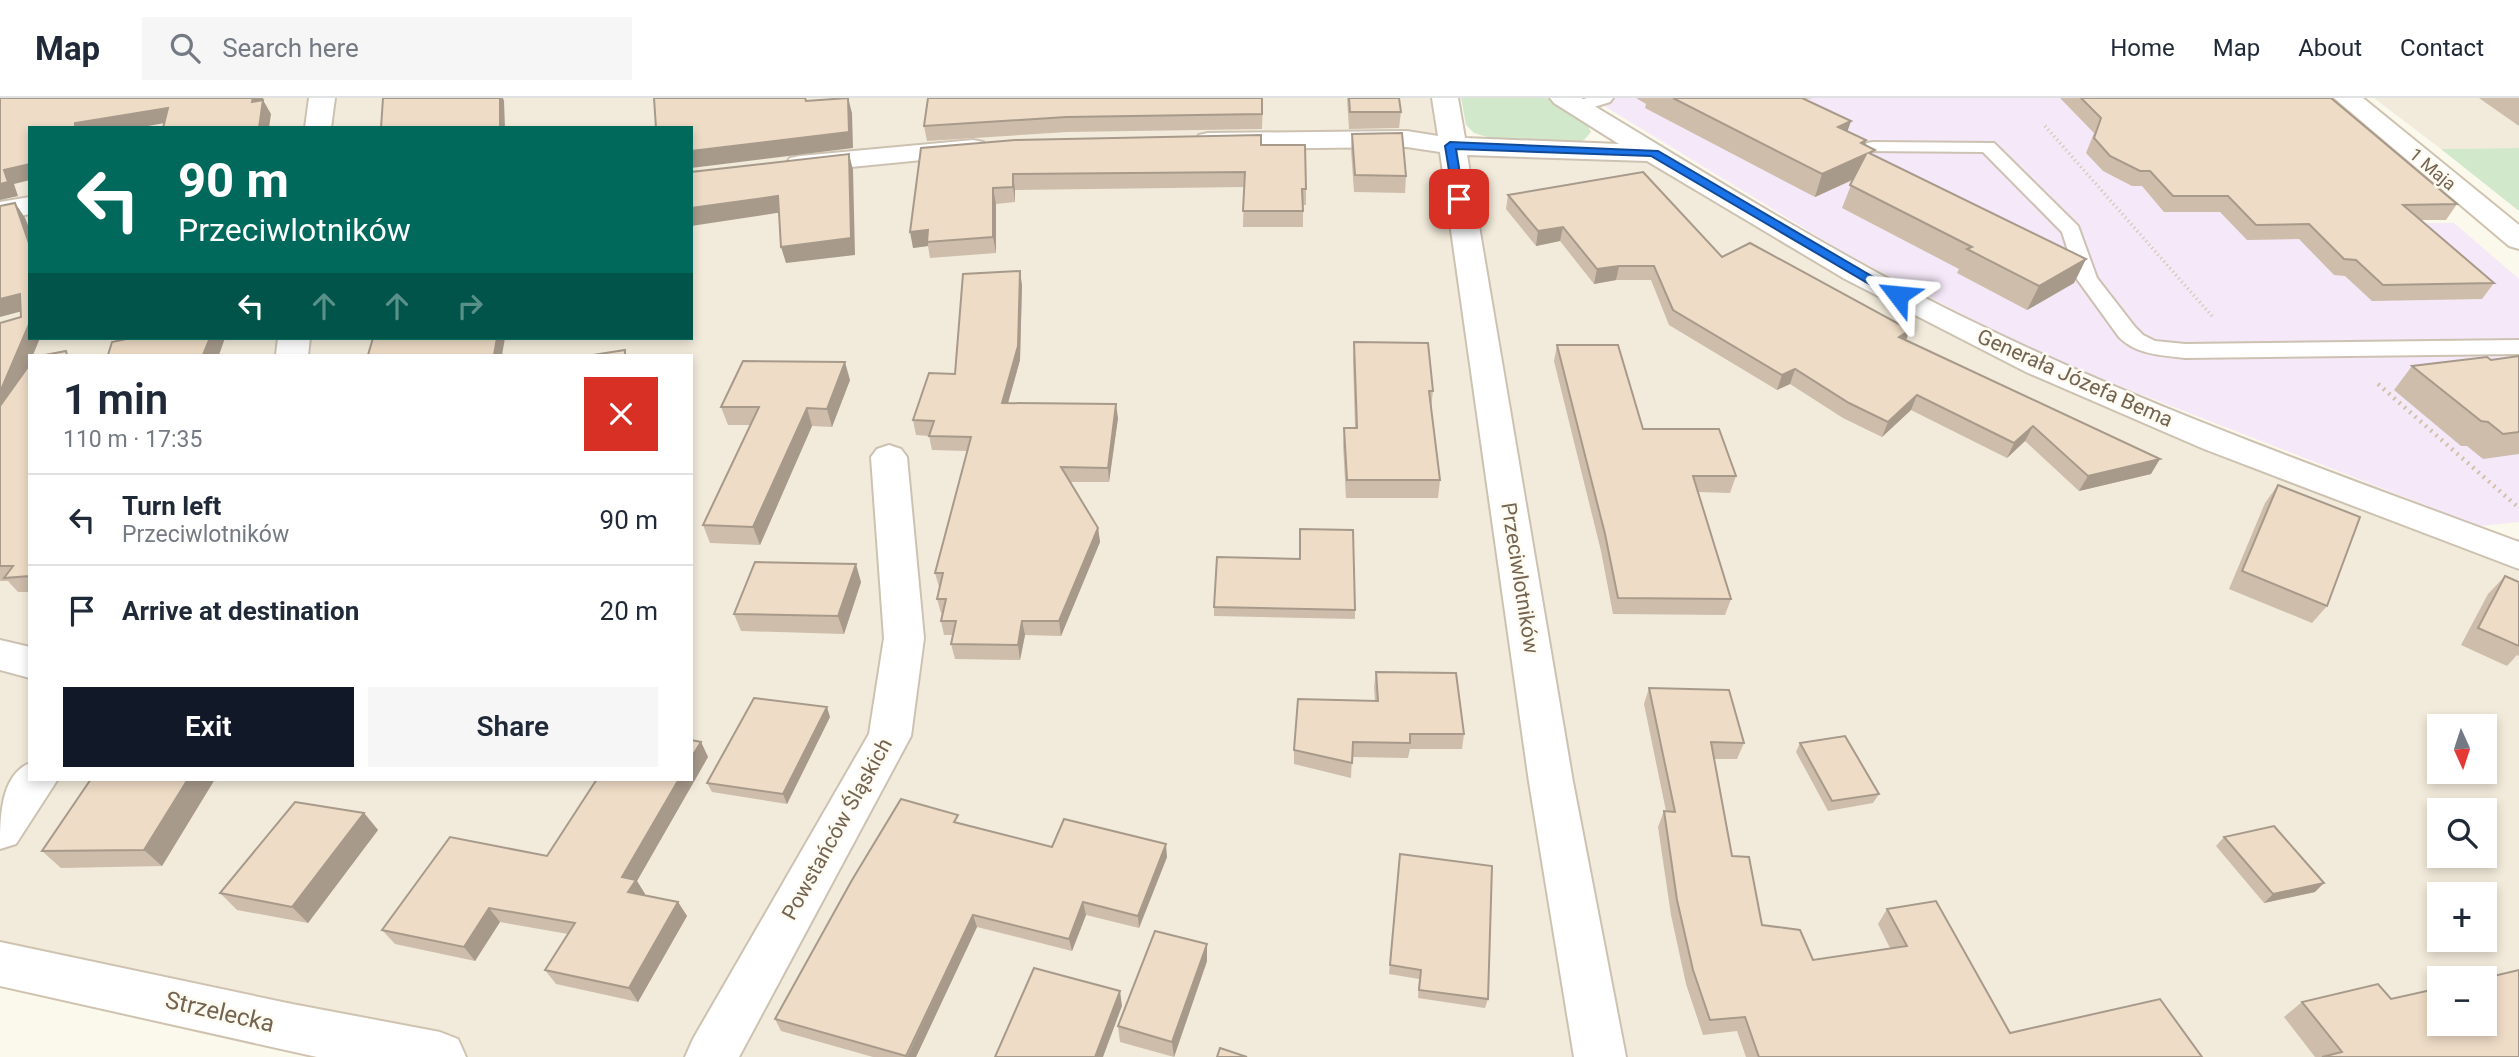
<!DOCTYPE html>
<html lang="en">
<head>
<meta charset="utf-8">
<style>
  body { margin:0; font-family:Roboto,sans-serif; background:#f6f6f7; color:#1f2937; height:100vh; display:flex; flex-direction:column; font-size:26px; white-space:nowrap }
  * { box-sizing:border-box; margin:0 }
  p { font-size:23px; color:#747a83 }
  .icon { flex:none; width:38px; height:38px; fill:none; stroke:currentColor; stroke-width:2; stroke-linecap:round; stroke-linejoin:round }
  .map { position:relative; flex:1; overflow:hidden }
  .panel { position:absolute; left:28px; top:256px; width:665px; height:427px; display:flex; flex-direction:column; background:#fff; border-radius:0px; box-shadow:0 4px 10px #0003 }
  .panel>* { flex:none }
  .banner { position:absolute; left:28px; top:28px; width:665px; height:214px; border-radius:0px; box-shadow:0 4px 10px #0003; background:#00695c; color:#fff; overflow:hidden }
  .needle { width:46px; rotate:177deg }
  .controls { position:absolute; left:2427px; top:616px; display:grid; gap:14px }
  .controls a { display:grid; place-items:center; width:70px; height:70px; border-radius:0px; background:#fff; box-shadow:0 4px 10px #0003; font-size:35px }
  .pin { position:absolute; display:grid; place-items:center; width:60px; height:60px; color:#fff; margin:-30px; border-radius:14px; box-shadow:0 4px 10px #0006 }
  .me { position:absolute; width:77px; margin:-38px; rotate:299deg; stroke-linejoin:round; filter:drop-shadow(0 0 5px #0008) }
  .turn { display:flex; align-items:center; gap:24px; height:147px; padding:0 35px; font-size:32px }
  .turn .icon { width:91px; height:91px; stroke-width:2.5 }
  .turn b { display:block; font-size:49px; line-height:60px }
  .lanes { display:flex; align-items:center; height:66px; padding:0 35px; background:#0003; justify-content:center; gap:35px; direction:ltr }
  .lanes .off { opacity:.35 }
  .round { display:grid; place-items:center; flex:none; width:74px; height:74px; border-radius:0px; background:#f6f6f7 }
  .overview { display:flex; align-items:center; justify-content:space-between; height:119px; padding:0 35px }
  h1 { font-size:42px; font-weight:600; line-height:52px }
  .button { display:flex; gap:14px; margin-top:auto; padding:14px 35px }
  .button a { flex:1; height:80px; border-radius:0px; background:#111827; color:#fff; font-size:28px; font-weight:600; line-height:80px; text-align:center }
  .button a+a { background:#f6f6f7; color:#1f2937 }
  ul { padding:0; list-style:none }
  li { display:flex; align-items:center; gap:21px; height:91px; padding:0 35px; border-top:2px solid #e0e1e3 }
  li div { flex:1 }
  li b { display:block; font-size:26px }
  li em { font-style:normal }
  header { display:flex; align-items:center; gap:42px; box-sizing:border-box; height:98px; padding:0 35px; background:#fff; border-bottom:2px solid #e0e1e3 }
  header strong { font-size:33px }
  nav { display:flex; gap:38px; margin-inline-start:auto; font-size:24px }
  .search { width:490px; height:63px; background:#f6f6f7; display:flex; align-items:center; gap:18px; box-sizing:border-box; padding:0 24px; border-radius:0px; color:#747a83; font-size:26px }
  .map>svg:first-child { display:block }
  .residential { fill:#f2ebdb; fill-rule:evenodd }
  .education { fill:#f5e8f8 }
  .green { fill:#d2e8cb }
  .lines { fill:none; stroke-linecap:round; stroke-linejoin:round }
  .lane-casing { stroke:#cdc2b2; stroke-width:4 }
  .street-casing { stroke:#cdc2b2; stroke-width:4 }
  .secondary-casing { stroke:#cfc3b0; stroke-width:4 }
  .path-far1 { stroke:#d3c0a8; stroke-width:3.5; stroke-dasharray:1 3.5; stroke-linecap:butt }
  .path { stroke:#d3c0a8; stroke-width:4.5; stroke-dasharray:2 5; stroke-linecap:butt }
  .lane { fill:#fff; fill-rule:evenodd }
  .street { fill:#fff; fill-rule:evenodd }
  .secondary { fill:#fff; fill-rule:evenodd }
  .wall { fill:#cdbdaa }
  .shaded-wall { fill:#a79a8b }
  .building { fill:#eedcc6; stroke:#a79a8b; stroke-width:2 }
  .route { fill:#1a73e8; stroke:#114b97; stroke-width:2 }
  .labels { text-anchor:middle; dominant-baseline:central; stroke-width:5; stroke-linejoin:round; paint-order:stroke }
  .far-street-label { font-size:18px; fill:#746350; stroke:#fefbf2 }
  .street-label { font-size:21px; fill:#746350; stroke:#fefbf2 }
  .near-street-label { font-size:24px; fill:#746350; stroke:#fefbf2 }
</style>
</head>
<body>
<header>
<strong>Map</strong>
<div class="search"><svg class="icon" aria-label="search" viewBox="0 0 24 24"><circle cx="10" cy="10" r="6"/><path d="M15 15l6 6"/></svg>Search here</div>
<nav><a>Home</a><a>Map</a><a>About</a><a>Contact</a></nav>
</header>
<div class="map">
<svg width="2519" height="959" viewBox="0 0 2519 959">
  <rect width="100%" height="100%" fill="#fbf8ec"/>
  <g class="residential">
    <path d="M 0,0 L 1445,0 L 1450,48 L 1654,55 L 1898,197 L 2519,458 L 2519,959 L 438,959 L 0,868 ZM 30,30 L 691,30 L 691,240 L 30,240 ZM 30,257 L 691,257 L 691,681 L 30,681 ZM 2440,628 L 2485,628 L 2485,674 L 2440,674 ZM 2440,712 L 2485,712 L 2485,758 L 2440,758 ZM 2440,796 L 2485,796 L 2485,842 L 2440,842 ZM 2440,880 L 2485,880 L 2485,926 L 2440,926 Z"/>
    <polygon points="2374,0 2519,0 2519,50 2441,51"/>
  </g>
  <polygon class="education" points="1591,0 2119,0 2233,126 2454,125 2519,181 2519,424 2479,428 2040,257 1840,152"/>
  <g class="green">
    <polygon points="1461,0 1547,0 1586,24 1591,34 1584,42 1576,45 1493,41 1474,35 1466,27"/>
    <polygon points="2519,50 2519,113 2441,51"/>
  </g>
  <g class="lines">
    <defs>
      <g id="lane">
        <polygon points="1587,0 1613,0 1610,4 1578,14 1569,9 1572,5"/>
        <path d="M 1873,44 L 1994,45 L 2078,128 L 2097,180 L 2135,229 L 2143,237 L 2155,243 L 2185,246 L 2519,242 L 2519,256 L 2185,260 C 2161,257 2137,257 2119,239 L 2077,181 L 2062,134 L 1983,54 L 1867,53 L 1864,49 L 1867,45 Z"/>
      </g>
      <g id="street">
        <polygon points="309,0 335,0 331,30 305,30"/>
        <path d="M 1432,0 L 1458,0 L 1465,40 L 1619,46 L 1554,5 L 1550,0 L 1581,0 C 1715,81 1848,165 1990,232 C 2161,314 2341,378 2519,444 L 2519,471 L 2204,351 L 2026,274 L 1845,181 L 1647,63 L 1467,57 L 1573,684 L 1626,959 L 1574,959 L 1529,684 L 1440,54 L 1407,49 L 1208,51 L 1199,49 L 1195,43 L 1199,37 L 1208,35 L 1407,33 L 1438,38 Z"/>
        <polygon points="973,42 983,44 986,50 983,56 800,74 790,72 786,66 790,60 800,58"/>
        <polygon points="30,99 30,116 0,122 0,104"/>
        <polygon points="278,240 310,240 308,257 276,257"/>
        <polygon points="889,347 901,351 907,359 924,540 911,638 739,959 685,959 693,941 869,636 884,540 871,359 877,351"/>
        <polygon points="0,542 30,549 30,580 0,572"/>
        <path d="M 30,665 L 30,681 L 58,681 L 16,746 L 0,751 C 0,721 0,677 30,665 Z"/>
      </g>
      <g id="secondary">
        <polygon points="2334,0 2363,0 2519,127 2519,151 2509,148"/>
        <polygon points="0,844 292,906 440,934 458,941 466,959 317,959 0,888"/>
      </g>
    </defs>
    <use href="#lane" class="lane-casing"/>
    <use href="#street" class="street-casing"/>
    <use href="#secondary" class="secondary-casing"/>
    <polyline class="path-far1" points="2045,28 2212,218"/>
    <polyline class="path" points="2378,286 2519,410"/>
    <use href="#lane" class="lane"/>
    <use href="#street" class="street"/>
    <use href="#secondary" class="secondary"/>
  </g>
  <g class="wall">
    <polygon points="928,0 1263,0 1262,31 1067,34 927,43 924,28"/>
    <polygon points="1347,0 1399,0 1401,14 1399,30 1349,31"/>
    <polygon points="1636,0 1814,0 1804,1 1851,23 1847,33 1866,42 1865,47 1873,57 2086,161 2074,185 2027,212 1957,175 1959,171 1842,110 1853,82 1815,99 1645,10 1646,6"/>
    <polygon points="2060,0 2331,0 2457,106 2446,122 2421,122 2494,185 2482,201 2372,203 2345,178 2334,177 2299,141 2247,142 2220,114 2164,114 2142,88 2132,88 2103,73 2086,55 2094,35"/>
    <polygon points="2479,0 2519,0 2519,28"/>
    <polygon points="1352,36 1406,78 1405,95 1354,94 1351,52"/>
    <polygon points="1261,47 1306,91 1306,107 1303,107 1303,129 1243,129 1244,89 1015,92 1015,104 996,106 996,155 930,160 928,148 913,150 921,50"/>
    <polygon points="1508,97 1722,159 1910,232 1906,242 2151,376 2079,393 2025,343 2007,360 1911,312 1882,339 1843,320 1790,286 1777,292 1669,227 1651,182 1616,182 1594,186 1560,143 1536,148 1506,111"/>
    <polygon points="15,105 25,120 30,257 30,494 18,494 8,483 0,483 0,225 21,219"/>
    <polygon points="1022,187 1020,262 1008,305 1118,320 1109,384 1070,384 1098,430 1100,444 1061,538 1025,537 1020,562 955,561 951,546 953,537 944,537 941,523 942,515 941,515 937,501 940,489 939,489 935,475 967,353 932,352 929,338 916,337 913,322 955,276"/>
    <polygon points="1354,244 1433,293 1431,310 1440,382 1438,400 1346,400 1343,347 1344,330 1355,330 1353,262"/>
    <polygon points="1557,247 1643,331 1736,378 1730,395 1698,394 1731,501 1725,517 1613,516 1601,453 1554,263"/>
    <polygon points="2519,258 2519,356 2483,361 2467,348 2461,348 2394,292 2412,268 2491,262"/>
    <polygon points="850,282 832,329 812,328 760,447 710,445 703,427 751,327 728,327 721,309"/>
    <polygon points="2278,387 2327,508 2312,525 2229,491 2265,405"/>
    <polygon points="2505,478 2519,484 2519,558 2517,557 2507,568 2461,547 2488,496"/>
    <polygon points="861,484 844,536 741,533 734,516"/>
    <polygon points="1214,509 1355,512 1355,521 1214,518"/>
    <polygon points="1376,574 1464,636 1462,651 1410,651 1408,660 1352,659 1351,680 1294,666 1294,652 1375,603 1374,589"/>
    <polygon points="1649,590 1744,645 1737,661 1714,661 1732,758 1762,827 1813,862 1890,850 1878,826 1887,811 2010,935 2202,959 1746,959 1737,933 1703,937 1686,886 1671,817 1658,729 1664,713 1666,713 1644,606"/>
    <polygon points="830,619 787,706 712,694 707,685"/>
    <polygon points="701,644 708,659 637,783 645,796 644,797 678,804 687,818 638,904 556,886 545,872 568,836 500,824 475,863 395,846 382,832 547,758 691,681"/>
    <polygon points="1800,645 1879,696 1873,705 1828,713 1796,654"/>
    <polygon points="91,681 215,681 162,768 61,770 42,753"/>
    <polygon points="364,715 378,732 308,825 237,812 220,795"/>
    <polygon points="960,725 1052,749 1167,759 1139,830 1086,817 1072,853 977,829 916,959 873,959 781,933 775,921"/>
    <polygon points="2224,739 2315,794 2264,805 2216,748"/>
    <polygon points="1399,765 1488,901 1485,910 1418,900 1419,881 1389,876"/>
    <polygon points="1207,863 1174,959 1120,944 1118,928"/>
    <polygon points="2391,901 2519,959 2315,959 2284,919 2302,904"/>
  </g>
  <g class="shaded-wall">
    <polygon points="253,0 263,0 260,17 252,4"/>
    <polygon points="500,0 503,0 504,3 505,30 500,30"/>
    <polygon points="848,0 852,15 853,50 691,70 691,53"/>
    <polygon points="263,2 271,16 269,30 259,30"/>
    <polygon points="168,10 176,23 137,30 75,30 75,25"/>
    <polygon points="1851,23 1843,46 1838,29"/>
    <polygon points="1866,42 1861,59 1866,56 1858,79 1815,99 1822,76 1861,45"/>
    <polygon points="849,56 853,72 855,157 786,165 781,149"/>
    <polygon points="30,66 30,82 14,86 18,98 0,102 0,86 4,72"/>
    <polygon points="1013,76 1015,92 1015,104 1013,89"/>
    <polygon points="993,90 996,106 996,155 993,139"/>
    <polygon points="778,98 783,114 691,128 691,110"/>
    <polygon points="15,105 25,120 30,132 30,148"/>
    <polygon points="1563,129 1560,143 1536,148 1538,133"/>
    <polygon points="928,132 928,148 913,150 910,134"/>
    <polygon points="2086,161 2074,185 2027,212 2039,188"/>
    <polygon points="1619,168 1616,182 1594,186 1597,171"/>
    <polygon points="1020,173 1022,187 1020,262 1004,319 1002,305"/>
    <polygon points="20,196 30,211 0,219 0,201"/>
    <polygon points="30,224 30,240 40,240 33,257 30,257 30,266 0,312 0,294"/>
    <polygon points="1910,232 1904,247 1899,239"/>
    <polygon points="210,240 225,240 219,257 203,257"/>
    <polygon points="497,240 505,240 502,257 494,257"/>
    <polygon points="845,264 850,282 832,329 827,311"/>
    <polygon points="1795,271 1790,286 1777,292 1782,277"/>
    <polygon points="1917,297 1911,312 1882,339 1888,324"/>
    <polygon points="1116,306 1118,320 1109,384 1108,370"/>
    <polygon points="807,310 812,328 760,447 753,429"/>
    <polygon points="2033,328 2025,343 2007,360 2014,345"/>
    <polygon points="2160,361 2151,376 2079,393 2088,378"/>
    <polygon points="1098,430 1100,444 1061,538 1059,523"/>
    <polygon points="856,466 861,484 844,536 838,518"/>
    <polygon points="1022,523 1025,537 1020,562 1018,547"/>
    <polygon points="827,609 830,619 787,706 783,696"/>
    <polygon points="701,644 708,659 637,783 645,796 637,808 628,794 622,779 679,681 691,681 691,660"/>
    <polygon points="188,681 215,681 162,768 144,752"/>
    <polygon points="364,715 378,732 308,825 292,809"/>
    <polygon points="1166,746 1167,759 1139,830 1138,818"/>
    <polygon points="2324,785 2315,794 2264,805 2273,796"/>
    <polygon points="678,804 687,818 638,904 629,890"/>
    <polygon points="1083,804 1086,817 1072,853 1069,841"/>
    <polygon points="489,810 500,824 475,863 464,849"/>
    <polygon points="973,817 977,829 916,959 907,959"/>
    <polygon points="1207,846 1207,863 1174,959 1172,944"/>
    <polygon points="1120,893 1122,908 1103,959 1095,959"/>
  </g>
  <g class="building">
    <polygon points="0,0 253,0 252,4 263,2 259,30 163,30 168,10 75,25 75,30 30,30 30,66 4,72 8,84 0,86"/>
    <polygon points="383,0 500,0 500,30 381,30"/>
    <polygon points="654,0 805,0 806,3 848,0 849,34 691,53 691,30 656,30"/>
    <polygon points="928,0 1262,0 1262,16 1066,19 924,28"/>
    <polygon points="1349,0 1399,0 1401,14 1350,14"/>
    <polygon points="1673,0 1802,0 1851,23 1838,29 1866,42 1861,45 1875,52 1869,55 2086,161 2039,188 1967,151 1972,149 1850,87 1866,56 1822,76"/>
    <polygon points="2081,0 2331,0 2457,106 2403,107 2494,185 2383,187 2356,162 2344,161 2309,126 2256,127 2228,98 2173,98 2150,73 2140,73 2110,58 2094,40 2101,20"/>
    <polygon points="1402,35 1406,78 1355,77 1352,36"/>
    <polygon points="1261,37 1261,47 1305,47 1306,91 1302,91 1303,113 1243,113 1245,74 1013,76 1013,89 993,90 993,139 927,144 928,132 910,134 921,50 1015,42"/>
    <polygon points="849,56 851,140 781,149 778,98 691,110 691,74"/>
    <polygon points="1643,74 1722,159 1750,145 1910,232 1899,239 2160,361 2088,378 2033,328 2014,345 1917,297 1888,324 1849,305 1795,271 1782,277 1673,212 1654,168 1619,168 1597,171 1563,129 1538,133 1508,97"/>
    <polygon points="15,105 30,148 30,224 0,294 0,225 21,219 20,196 0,201 0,108"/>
    <polygon points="1020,173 1018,248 1002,305 1116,306 1108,370 1061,369 1098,430 1059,523 1022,523 1018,547 951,546 956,523 941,523 946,501 937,501 943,475 935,475 971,339 929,338 934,323 913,322 929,275 955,276 963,176"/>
    <polygon points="131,240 210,240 203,257 108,257 112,244"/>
    <polygon points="373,240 497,240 494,257 368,257"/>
    <polygon points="1354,244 1428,245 1433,293 1429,293 1440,382 1347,382 1344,330 1357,330"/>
    <polygon points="1557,247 1618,247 1643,331 1719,331 1736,378 1693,378 1731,501 1618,500 1605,436"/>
    <polygon points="625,252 625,257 593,257"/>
    <polygon points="66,253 67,257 45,257"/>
    <polygon points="2519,258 2519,334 2503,336 2488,324 2481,323 2412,268 2487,259 2491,262"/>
    <polygon points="743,263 845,264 827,311 807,310 753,429 703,427 759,309 721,309"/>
    <polygon points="30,266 30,478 4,480 13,468 0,468 0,308"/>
    <polygon points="2278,387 2360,419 2327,508 2242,473"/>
    <polygon points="1300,431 1353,432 1355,512 1214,509 1217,459 1300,461"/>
    <polygon points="755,464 856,466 838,518 734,516"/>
    <polygon points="2505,478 2519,484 2519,548 2478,530"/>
    <polygon points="1376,574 1456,575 1464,636 1410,636 1410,645 1353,644 1352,665 1294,652 1298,601 1378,603"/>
    <polygon points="1649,590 1729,592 1744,645 1711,644 1732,758 1749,759 1762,827 1800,832 1813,862 1907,848 1887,811 1936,803 2010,935 2160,901 2202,959 1759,959 1745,919 1710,922 1693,872 1677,802 1664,713 1675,714"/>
    <polygon points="754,600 827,609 783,696 707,685"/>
    <polygon points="1845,638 1879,696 1832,703 1800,645"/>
    <polygon points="691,642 701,644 691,660"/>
    <polygon points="91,681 188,681 144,752 42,753"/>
    <polygon points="597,681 679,681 622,779 636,782 628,794 678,804 629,890 545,872 575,825 489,810 464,849 382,832 450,739 547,758"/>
    <polygon points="901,701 958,717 954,724 1052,749 1064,721 1166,746 1138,818 1083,804 1069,841 973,817 906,958 775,921 852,782"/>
    <polygon points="295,704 364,715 292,809 220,795"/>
    <polygon points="2274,728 2324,785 2273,796 2224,739"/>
    <polygon points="1400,756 1492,768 1488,901 1419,892 1421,872 1390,867"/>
    <polygon points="1155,833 1207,846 1172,944 1118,928"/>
    <polygon points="1034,870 1120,893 1095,959 995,959"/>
    <polygon points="2519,872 2519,959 2322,959 2342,954 2302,904 2378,886 2391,901 2440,890 2440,926 2485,926 2485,880"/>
    <polygon points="1220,950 1247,959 1217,959"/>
  </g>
  <polygon class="route" points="1450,44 1658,53 1904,197 1898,201 1893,200 1651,58 1456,51 1464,101 1454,103 1445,48"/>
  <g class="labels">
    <g class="far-street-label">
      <text transform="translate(2433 71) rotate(40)">1 Maja</text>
    </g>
    <g class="street-label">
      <text transform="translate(2075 280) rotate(24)">Generała Józefa Bema</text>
      <text transform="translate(1520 480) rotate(81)">Przeciwlotników</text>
      <text transform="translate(837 731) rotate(-61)">Powstańców Śląskich</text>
    </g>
    <g class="near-street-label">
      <text transform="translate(220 914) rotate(13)">Strzelecka</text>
    </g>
  </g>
</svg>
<div class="controls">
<a><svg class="needle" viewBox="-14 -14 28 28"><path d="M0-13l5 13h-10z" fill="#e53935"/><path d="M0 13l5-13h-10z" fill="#747a83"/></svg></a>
<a><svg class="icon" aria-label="search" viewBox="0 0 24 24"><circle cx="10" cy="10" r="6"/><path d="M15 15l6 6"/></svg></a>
<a>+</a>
<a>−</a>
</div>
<div class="pin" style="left:1459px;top:101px;background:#d93025"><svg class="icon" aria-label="arrive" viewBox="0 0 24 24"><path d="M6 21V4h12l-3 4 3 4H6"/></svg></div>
<svg class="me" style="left:1898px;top:197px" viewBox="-20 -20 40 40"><path d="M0-17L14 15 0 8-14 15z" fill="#1a73e8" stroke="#fff" stroke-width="4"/></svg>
<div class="banner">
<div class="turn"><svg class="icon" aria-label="left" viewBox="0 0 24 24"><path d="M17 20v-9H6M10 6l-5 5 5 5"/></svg><div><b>90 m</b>Przeciwlotników</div></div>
<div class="lanes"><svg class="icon" aria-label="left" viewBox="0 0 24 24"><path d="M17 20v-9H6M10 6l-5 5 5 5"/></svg><svg class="icon off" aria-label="ahead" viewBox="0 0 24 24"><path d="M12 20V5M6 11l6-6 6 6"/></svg><svg class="icon off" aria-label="ahead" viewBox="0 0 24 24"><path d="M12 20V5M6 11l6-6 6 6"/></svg><svg class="icon off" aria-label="right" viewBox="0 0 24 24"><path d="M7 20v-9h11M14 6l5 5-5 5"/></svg></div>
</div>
<section class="panel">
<div class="overview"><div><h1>1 min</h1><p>110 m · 17:35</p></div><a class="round" style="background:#d93025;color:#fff"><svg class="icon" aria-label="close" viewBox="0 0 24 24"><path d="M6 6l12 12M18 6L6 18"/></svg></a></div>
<ul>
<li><svg class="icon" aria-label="left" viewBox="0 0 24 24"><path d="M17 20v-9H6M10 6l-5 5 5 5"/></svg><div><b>Turn left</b><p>Przeciwlotników</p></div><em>90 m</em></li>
<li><svg class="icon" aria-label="arrive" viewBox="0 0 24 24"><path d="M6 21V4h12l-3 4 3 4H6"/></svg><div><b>Arrive at destination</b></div><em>20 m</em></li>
</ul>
<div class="button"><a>Exit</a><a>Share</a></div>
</section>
</div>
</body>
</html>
